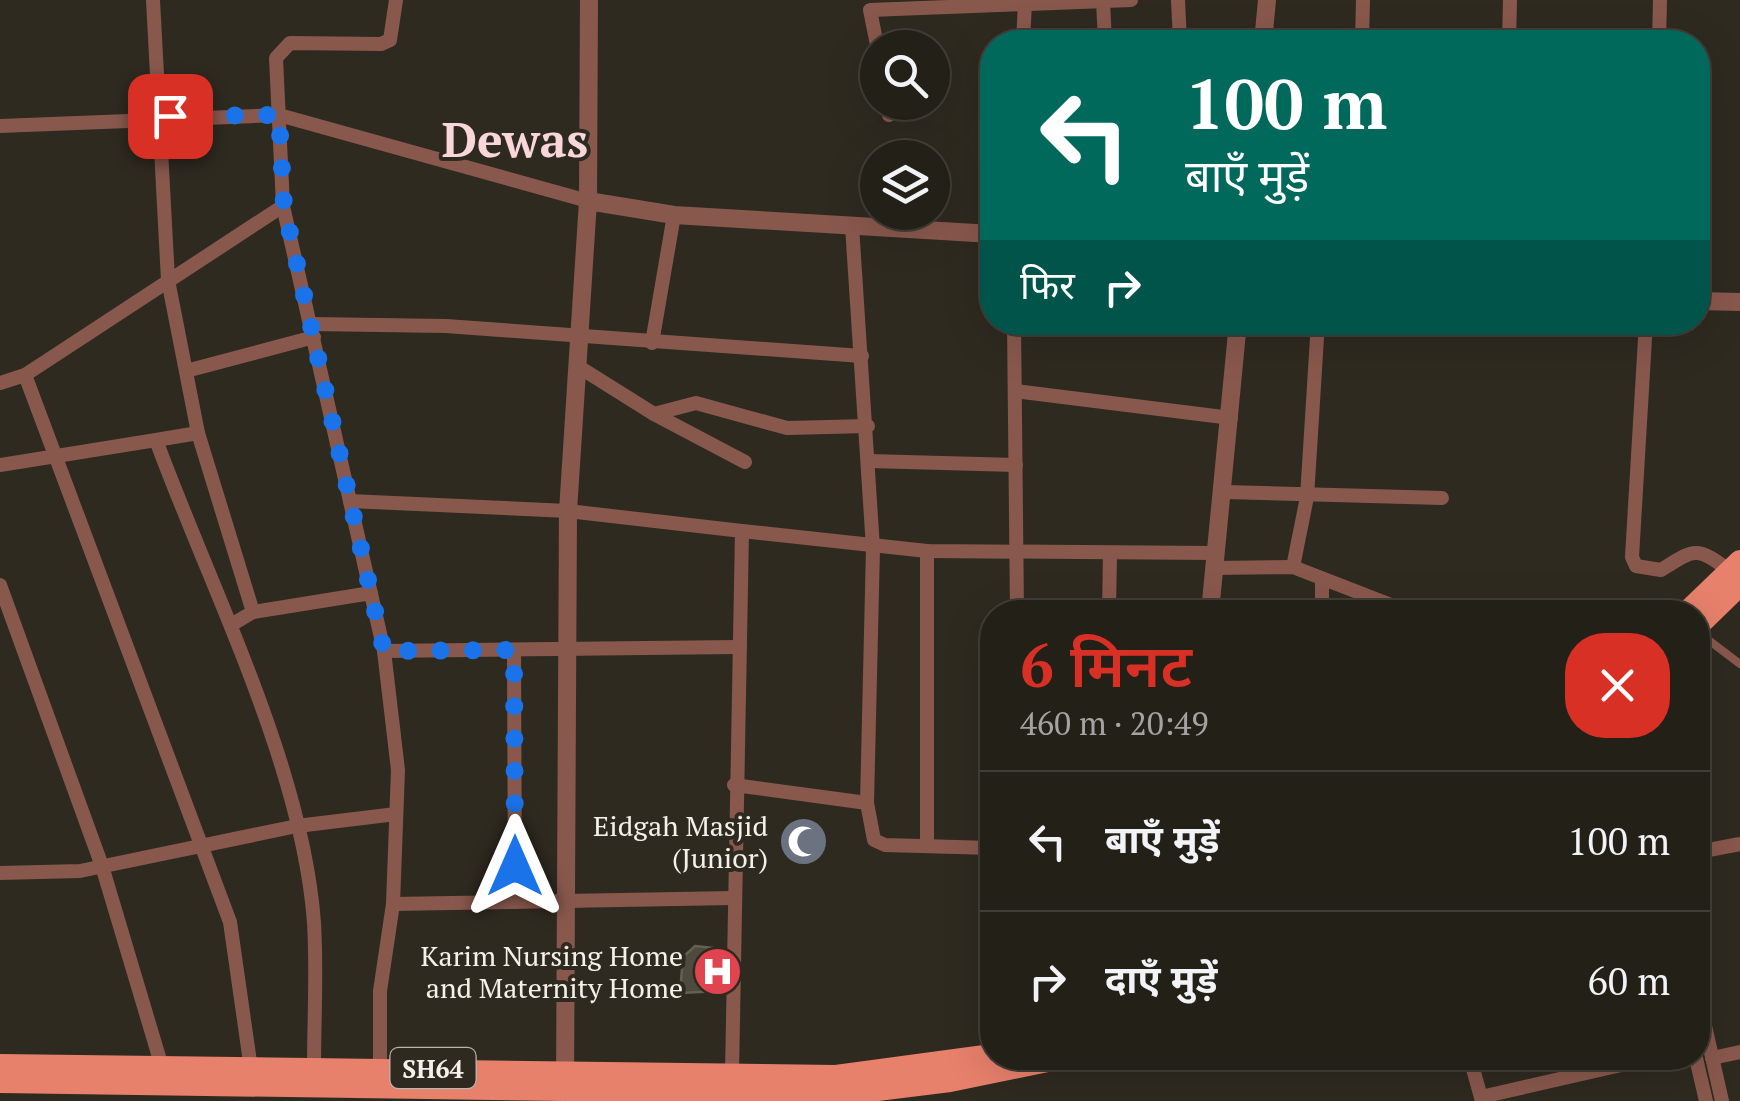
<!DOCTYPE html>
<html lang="hi">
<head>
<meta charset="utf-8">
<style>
  body { margin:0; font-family:"PT Serif","Noto Sans Devanagari",serif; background:#2f2d25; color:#f1f3f6; height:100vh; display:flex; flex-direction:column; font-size:38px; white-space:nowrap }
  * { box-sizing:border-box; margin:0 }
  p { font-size:32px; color:#a3a3a2 }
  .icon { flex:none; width:55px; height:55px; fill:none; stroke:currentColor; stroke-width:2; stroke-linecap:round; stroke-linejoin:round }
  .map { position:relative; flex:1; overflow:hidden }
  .side { position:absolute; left:980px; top:600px; width:730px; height:470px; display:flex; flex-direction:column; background:#232018; border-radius:40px; box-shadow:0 10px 40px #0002,0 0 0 2px #403e37 }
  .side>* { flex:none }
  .banner { position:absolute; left:980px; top:30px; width:730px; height:305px; border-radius:40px; box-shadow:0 10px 40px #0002,0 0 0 2px #403e37; background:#00695c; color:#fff; overflow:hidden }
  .tools { position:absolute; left:860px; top:30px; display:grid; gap:20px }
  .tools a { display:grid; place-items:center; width:90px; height:90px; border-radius:50%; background:#232018; box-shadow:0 10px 40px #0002,0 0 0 2px #403e37; font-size:50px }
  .pin { position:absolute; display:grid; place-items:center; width:85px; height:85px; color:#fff; margin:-42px; border-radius:20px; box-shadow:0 5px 15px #0006 }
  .me { position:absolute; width:110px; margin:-55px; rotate:0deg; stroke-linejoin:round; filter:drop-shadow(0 0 8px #0008) }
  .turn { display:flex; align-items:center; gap:35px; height:210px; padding:0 40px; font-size:45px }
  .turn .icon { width:130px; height:130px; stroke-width:2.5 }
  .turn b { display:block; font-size:70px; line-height:85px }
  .then { display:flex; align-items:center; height:95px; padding:0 40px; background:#0003; gap:20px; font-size:38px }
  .round { display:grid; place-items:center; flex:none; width:105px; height:105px; border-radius:40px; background:#2f2d25 }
  .head { display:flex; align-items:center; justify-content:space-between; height:170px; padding:0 40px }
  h1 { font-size:60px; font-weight:600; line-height:75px; color:#d93025 }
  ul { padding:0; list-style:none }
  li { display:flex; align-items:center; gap:30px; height:140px; padding:0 40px; border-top:2px solid #403e37 }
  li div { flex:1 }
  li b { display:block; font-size:38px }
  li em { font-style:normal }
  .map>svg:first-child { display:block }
  .building { fill:#4f4a3e; stroke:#655f54; stroke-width:2.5 }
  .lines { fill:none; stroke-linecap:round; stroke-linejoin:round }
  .service { stroke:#89584d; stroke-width:8 }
  .minor { stroke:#89584d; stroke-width:14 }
  .tertiary { stroke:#89584d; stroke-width:18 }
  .primary { stroke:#e7816c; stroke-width:22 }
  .route { stroke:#1a73e8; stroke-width:18; stroke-dasharray:0 32.4 }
  .labels { text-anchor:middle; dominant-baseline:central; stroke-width:8; stroke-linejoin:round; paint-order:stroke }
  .shield { fill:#2f2a20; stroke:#b9b5ad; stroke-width:2.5 }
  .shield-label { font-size:25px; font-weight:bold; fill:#f4f0ea }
  .poi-label { font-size:28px; fill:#f4f0ea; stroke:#2f2a20; text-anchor:end }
  .town-label { font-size:48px; font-weight:bold; fill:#f9d6da; stroke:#2f2a20 }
</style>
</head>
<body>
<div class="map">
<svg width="1740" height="1101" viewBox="0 0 1740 1101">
  <rect width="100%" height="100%" fill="#2f2a20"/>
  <polygon class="building" points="695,946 724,949 721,991 680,993 683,957"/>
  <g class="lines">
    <polyline class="service" points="1698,632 1740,664"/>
    <g class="minor">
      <polyline points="153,0 168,280 198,433 156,440"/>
      <polyline points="1178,0 1180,42"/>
      <polyline points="1103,1 1105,42"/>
      <polyline points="1023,42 1025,2"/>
      <polyline points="1362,42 1363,0"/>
      <polyline points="1509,42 1510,0"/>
      <polyline points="1659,42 1660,0"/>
      <polyline points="878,50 870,10 1131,0"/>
      <polyline points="887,102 889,115"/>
      <polyline points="0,126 279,115 588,201"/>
      <polyline points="852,226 873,548 867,803"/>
      <polyline points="1014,322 1017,612"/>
      <path d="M 1646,322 L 1632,557 L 1636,566 L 1661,570 C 1696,548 1696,546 1730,571"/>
      <polyline points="311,324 446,326 862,356"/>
      <polyline points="652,343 674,215"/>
      <polyline points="579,367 654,414 745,462"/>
      <polyline points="186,371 314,337"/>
      <polyline points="25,375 230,922 251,1069"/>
      <polyline points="0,383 25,375 283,206"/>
      <polyline points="1015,391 1231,418"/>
      <polyline points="654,414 696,403 787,428 868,426"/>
      <polyline points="198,433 253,612 231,625"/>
      <polyline points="869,461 1016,465"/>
      <path d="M 0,465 L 156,440 C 210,587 303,767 314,923 C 317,970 314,1020 314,1067"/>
      <polyline points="1225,492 1442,498"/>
      <polyline points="350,501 568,511 742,531 732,1074"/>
      <polyline points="742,531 927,551 1215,553"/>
      <polyline points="927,551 927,846"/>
      <polyline points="1293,567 1307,497 1318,322"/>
      <polyline points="1213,568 1293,567 1409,612"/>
      <polyline points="0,585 102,866 162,1067"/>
      <polyline points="253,612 371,593"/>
      <polyline points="1109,612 1110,553"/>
      <polyline points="1322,612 1322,581"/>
      <polyline points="514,650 515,902"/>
      <polyline points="384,651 738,647"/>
      <polyline points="734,785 867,803 874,840 885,845 992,848"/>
      <polyline points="1698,852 1740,844"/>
      <polyline points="0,873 80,871 297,826 396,814"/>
      <polyline points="393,904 733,898"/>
      <polyline points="1698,995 1722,1101"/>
      <polyline points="1470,1058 1482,1101"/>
      <polyline points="1696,1058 1706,1101"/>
      <polyline points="1712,1058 1740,1052"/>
      <polyline points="380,1067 380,991 393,904 398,770 384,651 283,206 276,58 290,43 381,44 390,40 396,0"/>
      <polyline points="1481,1097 1652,1058"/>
    </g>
    <g class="tertiary">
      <polyline points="1263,42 1267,0"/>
      <polyline points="588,201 674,215 992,234"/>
      <polyline points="1698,301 1740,302"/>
      <polyline points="1210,612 1238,322"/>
      <polyline points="565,1084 568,511 588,201 589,0"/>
    </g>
    <g class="primary">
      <polyline points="1687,612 1740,561"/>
      <polyline points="1698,626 1740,585"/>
      <polyline points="0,1065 836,1076 992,1055"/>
      <polyline points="0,1082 846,1094 950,1081 1062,1058"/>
    </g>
  </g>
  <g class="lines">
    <polyline class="route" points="170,116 279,115 284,206 384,651 514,650 515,866"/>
  </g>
  <defs>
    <symbol id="mosque-disc" viewBox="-11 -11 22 22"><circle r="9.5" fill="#6b7280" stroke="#2f2a20"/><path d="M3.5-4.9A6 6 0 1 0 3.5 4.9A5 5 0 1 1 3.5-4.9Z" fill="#fff"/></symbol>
    <symbol id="hospital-disc" viewBox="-11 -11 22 22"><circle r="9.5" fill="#e0444e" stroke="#2f2a20"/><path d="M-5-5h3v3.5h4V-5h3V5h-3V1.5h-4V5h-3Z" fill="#fff"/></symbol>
  </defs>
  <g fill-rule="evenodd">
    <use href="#mosque-disc" x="776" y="814" width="55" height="55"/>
    <use href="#hospital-disc" x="690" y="944" width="55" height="55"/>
  </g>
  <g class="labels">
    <rect class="shield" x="390.5" y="1048" width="85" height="40" rx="8"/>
    <g class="shield-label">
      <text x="433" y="1068">SH64</text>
    </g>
    <g class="poi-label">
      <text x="768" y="825">Eidgah Masjid<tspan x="768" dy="32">(Junior)</tspan></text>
      <text x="683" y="955">Karim Nursing Home<tspan x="683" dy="32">and Maternity Home</tspan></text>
    </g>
    <g class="town-label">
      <text x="515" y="139">Dewas</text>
    </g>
  </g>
</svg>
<div class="tools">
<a><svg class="icon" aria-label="search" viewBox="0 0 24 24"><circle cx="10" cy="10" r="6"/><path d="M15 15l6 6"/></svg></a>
<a><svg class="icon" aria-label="layers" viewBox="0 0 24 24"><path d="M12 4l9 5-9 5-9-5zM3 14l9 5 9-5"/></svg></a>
</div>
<div class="pin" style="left:170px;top:116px;background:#d93025"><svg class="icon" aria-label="arrive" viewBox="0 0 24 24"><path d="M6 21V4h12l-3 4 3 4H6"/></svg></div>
<svg class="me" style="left:515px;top:866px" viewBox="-20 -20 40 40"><path d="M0-17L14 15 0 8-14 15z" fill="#1a73e8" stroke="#fff" stroke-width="4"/></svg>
<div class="banner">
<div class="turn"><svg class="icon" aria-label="left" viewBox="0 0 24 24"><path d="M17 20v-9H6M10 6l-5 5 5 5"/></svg><div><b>100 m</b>बाएँ मुड़ें</div></div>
<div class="then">फिर<svg class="icon" aria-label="right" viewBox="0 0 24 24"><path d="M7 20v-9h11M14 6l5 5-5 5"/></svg></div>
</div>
<section class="side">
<div class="head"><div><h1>6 मिनट</h1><p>460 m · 20:49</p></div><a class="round" style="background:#d93025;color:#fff"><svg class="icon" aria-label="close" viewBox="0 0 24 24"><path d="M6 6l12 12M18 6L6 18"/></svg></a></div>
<ul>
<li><svg class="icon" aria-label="left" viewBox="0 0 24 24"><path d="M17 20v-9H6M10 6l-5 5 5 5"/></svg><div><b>बाएँ मुड़ें</b></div><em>100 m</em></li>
<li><svg class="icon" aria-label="right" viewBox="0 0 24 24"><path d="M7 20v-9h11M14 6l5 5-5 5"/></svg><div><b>दाएँ मुड़ें</b></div><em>60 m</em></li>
</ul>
</section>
</div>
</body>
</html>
